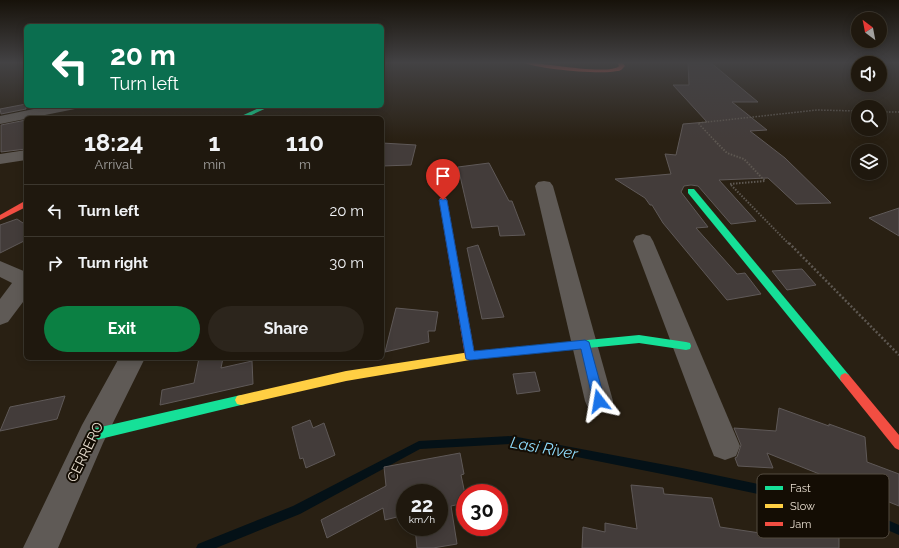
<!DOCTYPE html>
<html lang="en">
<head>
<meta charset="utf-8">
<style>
  body { margin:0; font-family:Raleway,sans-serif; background:#2c251c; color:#f1f3f6; height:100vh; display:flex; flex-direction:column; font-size:15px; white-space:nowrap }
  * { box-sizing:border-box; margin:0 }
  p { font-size:13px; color:#a1a09e }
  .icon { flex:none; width:22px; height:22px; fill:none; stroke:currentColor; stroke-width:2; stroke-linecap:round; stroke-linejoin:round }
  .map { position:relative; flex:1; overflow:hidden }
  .sheet { position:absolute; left:24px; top:116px; width:360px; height:244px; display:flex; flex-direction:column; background:#1f180e; border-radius:6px; box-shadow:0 2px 10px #0003,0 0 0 1px #3c372e }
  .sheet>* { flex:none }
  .hud { position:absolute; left:24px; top:24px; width:360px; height:84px; border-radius:6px; box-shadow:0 2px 10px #0003,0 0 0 1px #3c372e; background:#0b6e4f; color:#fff; overflow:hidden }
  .needle { width:26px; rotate:328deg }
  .controls { position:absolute; left:851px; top:12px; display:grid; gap:8px }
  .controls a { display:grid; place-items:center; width:36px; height:36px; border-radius:50%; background:#1f180e; box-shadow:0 2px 10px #0003,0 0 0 1px #3c372e; font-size:20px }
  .speed { position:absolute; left:396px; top:484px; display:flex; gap:8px; font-size:20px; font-weight:700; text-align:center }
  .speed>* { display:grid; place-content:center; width:52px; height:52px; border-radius:50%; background:#1f180e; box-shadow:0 2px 10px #0003,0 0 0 1px #3c372e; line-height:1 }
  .speed small { font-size:10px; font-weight:400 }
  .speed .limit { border:6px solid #d22; background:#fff; color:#111 }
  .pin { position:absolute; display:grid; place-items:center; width:34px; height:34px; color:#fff; margin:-41px -17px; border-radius:50% 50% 50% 0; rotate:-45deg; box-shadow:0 0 4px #0007 }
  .pin .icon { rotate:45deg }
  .me { position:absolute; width:44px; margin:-22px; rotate:346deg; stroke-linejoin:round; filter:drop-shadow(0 0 3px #0008) }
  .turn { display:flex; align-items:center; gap:14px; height:84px; padding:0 20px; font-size:18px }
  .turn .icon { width:52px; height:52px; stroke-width:2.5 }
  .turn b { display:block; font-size:28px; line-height:34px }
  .eta { display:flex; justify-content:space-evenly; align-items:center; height:68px; text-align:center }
  .eta b { font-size:24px; font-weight:700; line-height:28px }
  .cta { display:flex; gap:8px; margin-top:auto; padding:8px 20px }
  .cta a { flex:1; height:46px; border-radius:24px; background:#0b8043; color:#fff; font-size:16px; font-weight:700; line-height:46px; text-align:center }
  .cta a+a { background:#2c251c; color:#f1f3f6 }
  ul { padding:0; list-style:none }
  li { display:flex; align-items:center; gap:12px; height:52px; padding:0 20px; border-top:1px solid #3c372e }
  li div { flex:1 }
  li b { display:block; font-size:15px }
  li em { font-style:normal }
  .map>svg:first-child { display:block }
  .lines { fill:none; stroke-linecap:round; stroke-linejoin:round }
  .stream { fill:#041117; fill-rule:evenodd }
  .building { fill:#433c3a; stroke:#5f5958 }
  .path-far2 { stroke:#5e5852; stroke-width:1.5; stroke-dasharray:1.5 1.5; stroke-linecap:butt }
  .path-far1 { stroke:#5e5852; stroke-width:2; stroke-dasharray:1.5 1.5; stroke-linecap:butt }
  .path { stroke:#5e5852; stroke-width:2.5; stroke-dasharray:2 2; stroke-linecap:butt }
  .street { fill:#5f5a56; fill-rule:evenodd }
  .fast { fill:#16e098; fill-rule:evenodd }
  .slow { fill:#ffcf43; fill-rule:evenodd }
  .jam { fill:#f24e42; fill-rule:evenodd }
  .route { fill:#1a73e8; stroke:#114b97 }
  .labels { text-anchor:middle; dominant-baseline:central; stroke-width:4; stroke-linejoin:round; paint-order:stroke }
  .near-street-label { font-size:14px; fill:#e8ded0; stroke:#140d04 }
  .near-water-label { font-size:16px; font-style:italic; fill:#8fdcfd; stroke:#140d04 }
  .key { fill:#140d04; stroke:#544c41; stroke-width:1 }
  .key-label { font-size:11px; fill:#e8ded0 }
</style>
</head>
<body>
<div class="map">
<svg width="899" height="548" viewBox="0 0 899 548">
  <rect width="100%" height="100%" fill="#292013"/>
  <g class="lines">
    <polygon class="stream" points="512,436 682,468 848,503 899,525 899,535 848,513 682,478 512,444 420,449 300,514 216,548 196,548 198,544 293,506 419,441"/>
  </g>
  <g class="building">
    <polygon points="688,62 710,62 758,102 732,102 767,130 750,131 785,158 831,203 796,204 768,178 719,180 756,221 731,224 698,186 691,185 684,186 681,192 708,227 696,228 737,274 745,273 761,294 727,300 663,223 652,205 650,205 645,198 615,179 671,174 665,154 676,155 683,124 707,122 673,85 689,85"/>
    <polygon points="26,104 26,109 1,114 0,109"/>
    <polygon points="26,120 26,149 1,152 1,125"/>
    <polygon points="382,143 416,145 411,165 382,166"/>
    <polygon points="489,163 509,201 512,201 525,235 500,236 498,226 472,228 458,167"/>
    <polygon points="899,208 899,236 869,218"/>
    <polygon points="17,219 26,225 26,240 0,253 0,225"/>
    <polygon points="478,245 504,317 482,319 467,248"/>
    <polygon points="802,269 816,285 787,290 772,271"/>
    <polygon points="396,308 438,312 435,331 428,331 429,342 385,352"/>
    <polygon points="199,358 223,358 221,368 252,361 253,384 160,405 162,390 194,383"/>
    <polygon points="535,372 540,391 517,394 513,374"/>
    <polygon points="65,396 57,419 0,431 10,407"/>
    <polygon points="779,408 829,426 829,424 865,437 867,462 899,474 899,506 767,453 773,468 738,466 735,458 737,457 741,445 734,428 776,431"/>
    <polygon points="310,420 313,428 324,423 335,455 306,468 303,458 300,459 292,427"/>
    <polygon points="460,453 464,474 461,475 465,494 465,503 451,506 457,544 433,548 417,548 415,527 439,527 439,493 405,493 405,515 385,520 383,508 327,538 321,520 386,486 384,467"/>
    <polygon points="631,485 663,488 664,494 712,498 720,527 760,533 759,528 839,533 839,548 582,548 583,527 605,532 605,523 637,529"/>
  </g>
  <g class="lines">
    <g class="path-far2">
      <polyline points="710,62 711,65"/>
      <polyline points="880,112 899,112"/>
      <polyline points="716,142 698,123 817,110 858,111"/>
    </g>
    <polyline class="path-far1" points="715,141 727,153 744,159 765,181 730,184 789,244"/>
    <polyline class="path" points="789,243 899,355"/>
    <g class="street">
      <polygon points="48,106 77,106 75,109 0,124 0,116"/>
      <polygon points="26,150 26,160 0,164 0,154"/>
      <polygon points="544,181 550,182 553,186 613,401 609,410 599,413 589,410 585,401 535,186 538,182"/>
      <polygon points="643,234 650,236 653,241 740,446 736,456 725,460 714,456 710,446 633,241 636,236"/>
      <polygon points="0,261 26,272 26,298 8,322 0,325 0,299 12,283 0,277"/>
      <polygon points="119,358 145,358 103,443 58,548 23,548 82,425"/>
    </g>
    <g class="fast">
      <polygon points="263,106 271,106 245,118 237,118"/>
      <polygon points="688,189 694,189 849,375 850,378 849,381 845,383 841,381 688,193"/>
      <polygon points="639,335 686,342 690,343 691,346 690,349 686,350 639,343 505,356 501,355 500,352 501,349 505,348"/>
      <polygon points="241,395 245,396 247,400 245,404 241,405 92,441 88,439 86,435 88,431 92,429"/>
    </g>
    <polygon class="slow" points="505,348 509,349 510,352 509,355 505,356 470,360 346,381 241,405 237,404 235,400 237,396 241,395 346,371 470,352"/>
    <g class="jam">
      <path d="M 522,62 C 539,62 609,76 619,66 L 617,62 L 622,62 L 625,66 C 622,69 621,71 617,71 C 601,75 537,69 522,62 Z"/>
      <polygon points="440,198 446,198 447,200 475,356 474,359 470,360 466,359 465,356 439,200"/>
      <polygon points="23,202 26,202 26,207 0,220 0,215"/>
      <polygon points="845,373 849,375 899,435 899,450 895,448 841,381 840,378 841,375"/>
    </g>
  </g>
  <linearGradient id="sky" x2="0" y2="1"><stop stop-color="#17120a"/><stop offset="0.45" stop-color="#434244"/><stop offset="1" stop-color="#434244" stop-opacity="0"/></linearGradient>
  <rect width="899" height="139" fill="url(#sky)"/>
  <polygon class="route" points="443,198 447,200 474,351 585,340 589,342 605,401 603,404 599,406 595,404 593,401 581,349 470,360 466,359 439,200"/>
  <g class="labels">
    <g class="near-street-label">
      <text transform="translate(85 452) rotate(-64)">CERRERO</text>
    </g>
    <g class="near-water-label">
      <text transform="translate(544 448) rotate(10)">Lasi River</text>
    </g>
  </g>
  <rect x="757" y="474" width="132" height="64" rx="6" class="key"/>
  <rect x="765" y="486" width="18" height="4" fill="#16e098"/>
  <rect x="765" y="504" width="18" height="4" fill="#ffcf43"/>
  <rect x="765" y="522" width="18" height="4" fill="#f24e42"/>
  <g class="key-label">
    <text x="790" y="492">Fast</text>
    <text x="790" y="510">Slow</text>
    <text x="790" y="528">Jam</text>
  </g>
</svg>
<div class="controls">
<a><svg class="needle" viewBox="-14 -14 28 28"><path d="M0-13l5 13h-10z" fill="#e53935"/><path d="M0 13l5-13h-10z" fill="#a1a09e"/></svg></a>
<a><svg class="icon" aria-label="sound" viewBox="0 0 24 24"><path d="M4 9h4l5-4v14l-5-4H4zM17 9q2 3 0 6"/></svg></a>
<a><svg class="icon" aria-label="search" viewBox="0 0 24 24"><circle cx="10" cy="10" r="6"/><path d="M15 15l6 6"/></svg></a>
<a><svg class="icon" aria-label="layers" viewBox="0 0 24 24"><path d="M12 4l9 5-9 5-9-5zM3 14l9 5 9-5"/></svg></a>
</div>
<div class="speed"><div>22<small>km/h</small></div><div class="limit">30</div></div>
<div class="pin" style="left:443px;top:200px;background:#d93025"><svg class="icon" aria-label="arrive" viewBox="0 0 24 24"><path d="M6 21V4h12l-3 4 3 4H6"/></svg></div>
<svg class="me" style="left:599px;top:401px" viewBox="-20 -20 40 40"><path d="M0-17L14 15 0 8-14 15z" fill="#1a73e8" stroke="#fff" stroke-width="4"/></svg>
<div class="hud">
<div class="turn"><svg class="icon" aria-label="left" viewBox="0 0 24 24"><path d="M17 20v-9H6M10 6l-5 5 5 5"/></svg><div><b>20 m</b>Turn left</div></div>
</div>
<section class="sheet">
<div class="eta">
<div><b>18:24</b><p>Arrival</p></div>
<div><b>1</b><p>min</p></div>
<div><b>110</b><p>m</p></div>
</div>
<ul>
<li><svg class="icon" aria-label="left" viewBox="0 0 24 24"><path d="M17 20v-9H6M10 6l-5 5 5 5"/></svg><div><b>Turn left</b></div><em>20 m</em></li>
<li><svg class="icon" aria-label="right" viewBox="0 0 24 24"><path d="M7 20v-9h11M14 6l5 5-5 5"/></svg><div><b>Turn right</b></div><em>30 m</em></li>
</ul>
<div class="cta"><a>Exit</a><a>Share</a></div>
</section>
</div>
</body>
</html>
